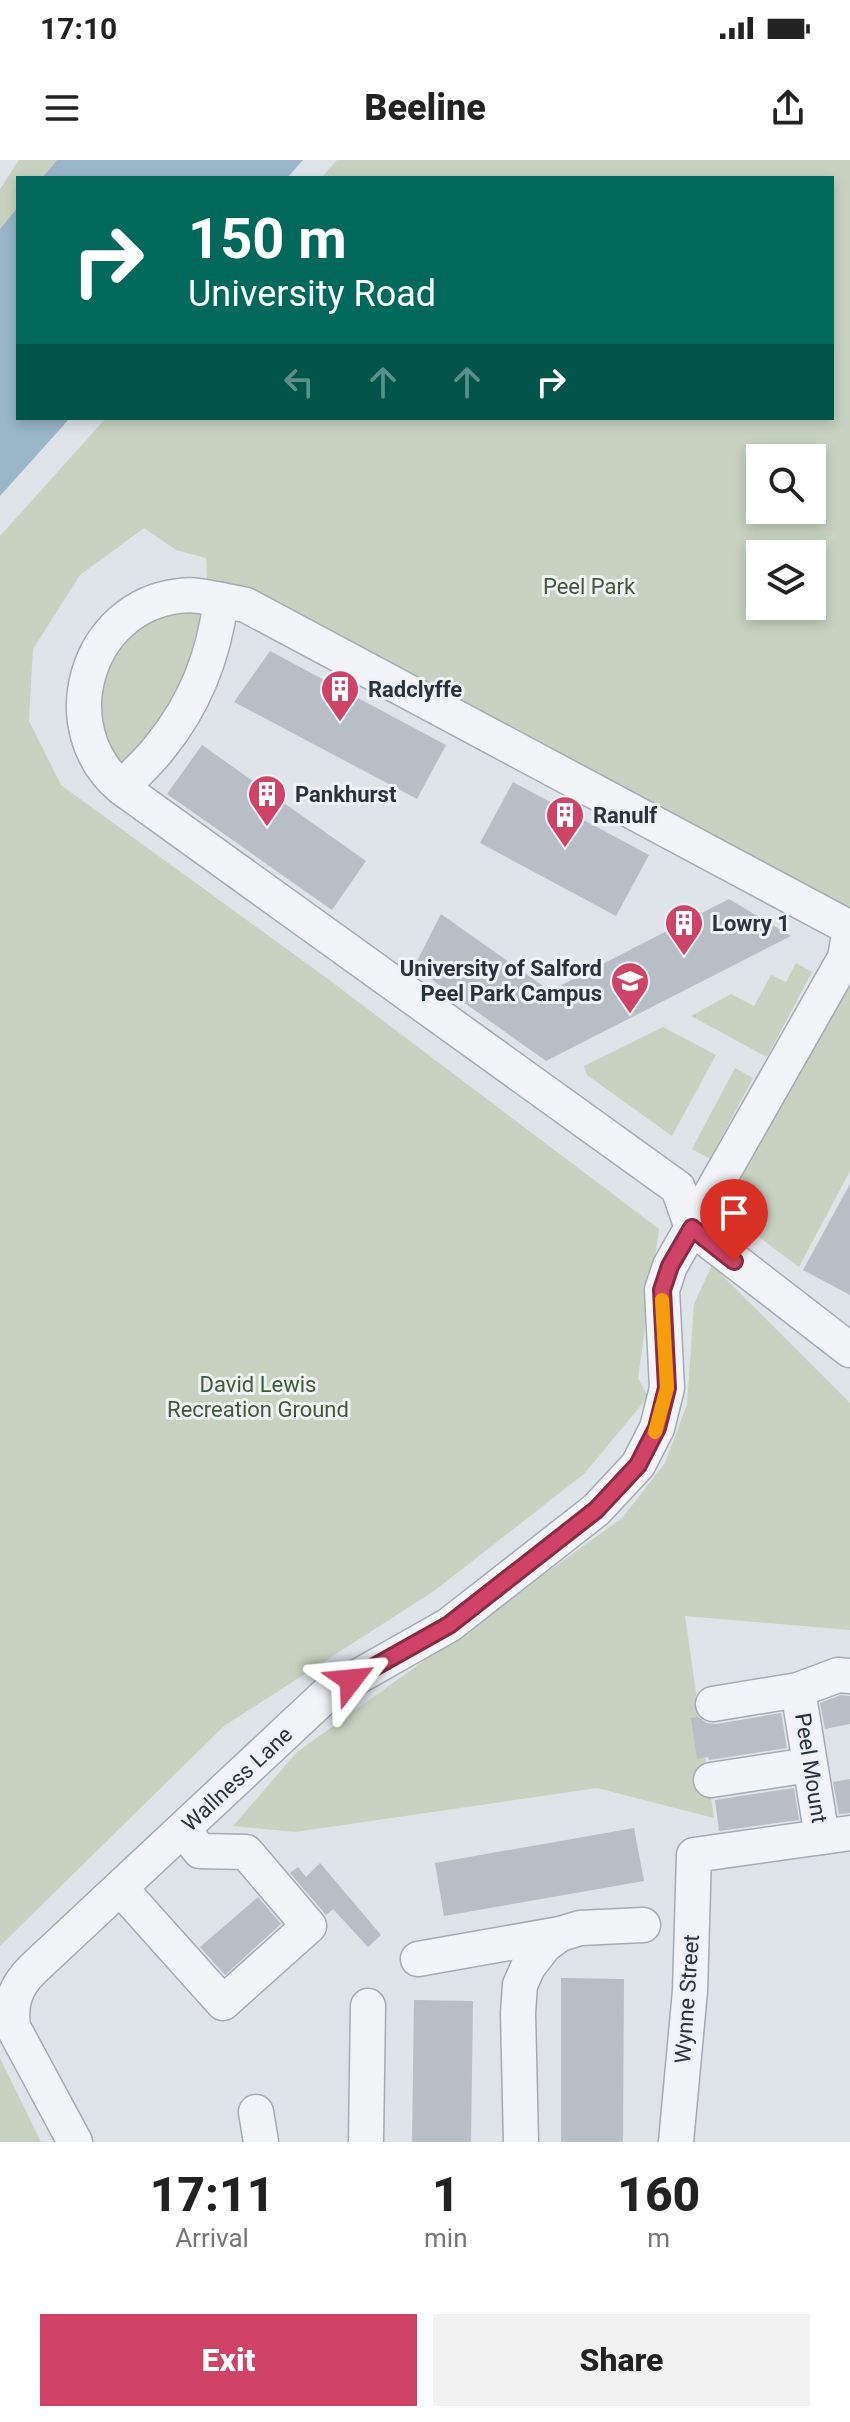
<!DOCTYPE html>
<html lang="en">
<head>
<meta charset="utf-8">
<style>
  body { margin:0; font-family:Roboto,sans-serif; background:#f2f2f2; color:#222; height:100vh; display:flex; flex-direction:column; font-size:30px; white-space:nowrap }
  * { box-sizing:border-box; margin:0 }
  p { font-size:26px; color:#767676 }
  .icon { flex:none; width:44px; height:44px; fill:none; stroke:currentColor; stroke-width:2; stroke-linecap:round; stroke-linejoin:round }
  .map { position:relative; height:1982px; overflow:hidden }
  .details { display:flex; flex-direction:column; background:#fff; flex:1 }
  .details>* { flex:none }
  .banner { position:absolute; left:16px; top:16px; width:818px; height:244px; border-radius:0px; box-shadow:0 4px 12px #0003; background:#00695c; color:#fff; overflow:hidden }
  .buttons { position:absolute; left:746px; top:284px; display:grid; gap:16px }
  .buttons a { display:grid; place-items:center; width:80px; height:80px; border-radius:0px; background:#fff; box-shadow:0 4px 12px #0003; font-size:40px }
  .pin { position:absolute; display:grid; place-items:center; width:68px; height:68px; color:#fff; margin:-82px -34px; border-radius:50% 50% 50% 0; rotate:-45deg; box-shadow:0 0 8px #0007 }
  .pin .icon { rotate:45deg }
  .me { position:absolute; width:88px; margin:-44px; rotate:61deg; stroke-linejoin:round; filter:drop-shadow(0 0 6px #0008) }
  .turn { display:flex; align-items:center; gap:28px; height:168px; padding:0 40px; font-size:36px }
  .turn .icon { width:104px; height:104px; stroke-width:2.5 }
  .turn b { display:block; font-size:56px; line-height:68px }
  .lanes { display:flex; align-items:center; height:76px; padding:0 40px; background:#0003; justify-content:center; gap:40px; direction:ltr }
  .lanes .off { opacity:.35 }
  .eta { display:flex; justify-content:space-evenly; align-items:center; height:136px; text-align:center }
  .eta b { font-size:48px; font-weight:800; line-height:56px }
  .primary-button { display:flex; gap:16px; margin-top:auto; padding:16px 40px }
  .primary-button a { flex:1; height:92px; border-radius:0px; background:#cf4367; color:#fff; font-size:32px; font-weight:800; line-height:92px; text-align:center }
  .primary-button a+a { background:#f2f2f2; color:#222 }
  .status { display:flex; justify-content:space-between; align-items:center; height:56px; padding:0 40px; background:#fff; direction:ltr }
  .status svg { height:22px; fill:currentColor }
  header { display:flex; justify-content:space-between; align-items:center; height:104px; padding:0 40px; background:#fff; font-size:36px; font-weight:800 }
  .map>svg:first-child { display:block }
  .green { fill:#c7d3c0; fill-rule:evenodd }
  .water { fill:#9ab6c9 }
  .building { fill:#b7bec6 }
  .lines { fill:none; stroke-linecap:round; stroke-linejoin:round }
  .minor-casing { stroke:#a4abb3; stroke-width:37 }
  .minor { stroke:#f2f4f7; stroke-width:34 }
  .route-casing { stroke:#872c43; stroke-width:20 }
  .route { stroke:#cf4367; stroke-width:14 }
  .slow { stroke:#f59e0b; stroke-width:14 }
  .labels { text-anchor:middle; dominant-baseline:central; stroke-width:6; stroke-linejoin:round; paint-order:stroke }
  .park-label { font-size:22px; fill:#415c35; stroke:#eff3f6 }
  .poi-label { font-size:22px; font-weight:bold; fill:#283340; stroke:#eff3f6; text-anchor:start }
  .street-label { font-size:22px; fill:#283340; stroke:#eff3f6 }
</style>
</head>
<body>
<div class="status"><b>17:10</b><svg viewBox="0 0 49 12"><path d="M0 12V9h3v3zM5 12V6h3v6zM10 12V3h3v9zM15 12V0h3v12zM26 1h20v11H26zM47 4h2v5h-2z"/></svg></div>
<header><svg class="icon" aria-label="menu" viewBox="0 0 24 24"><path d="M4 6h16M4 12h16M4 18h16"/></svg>Beeline<svg class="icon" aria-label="share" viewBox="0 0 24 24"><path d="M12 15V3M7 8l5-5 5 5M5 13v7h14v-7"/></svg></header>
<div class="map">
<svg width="850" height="1982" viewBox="0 0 850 1982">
  <rect width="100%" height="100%" fill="#dfe4e9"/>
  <g class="green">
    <polygon points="19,0 57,0 42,18 18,18 18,47 0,69 0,29"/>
    <path d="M 337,0 L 850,0 L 850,755 L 254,434 L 207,419 L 206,398 L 176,390 L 144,368 L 80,415 L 33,489 L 29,561 L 61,625 L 328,819 L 659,1069 L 638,1218 L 648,1237 L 584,1314 L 434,1431 L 224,1566 L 0,1786 L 0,376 L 106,258 L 832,258 L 832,18 L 321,18 ZM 760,298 L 812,298 L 812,350 L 760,350 ZM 760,394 L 812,394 L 812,446 L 760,446 Z"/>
    <polygon points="185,444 211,457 183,538 126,602 113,600 95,570 110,483"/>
    <polygon points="796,803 812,812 767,897 691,856 731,834 754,846 771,815 786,822"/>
    <path d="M 850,829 L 850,1011 L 799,1107 C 777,1089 734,1065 732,1035 L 728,1032 L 839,835 Z"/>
    <polygon points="663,867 716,895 672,976 587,915 584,906"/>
    <polygon points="735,908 753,918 710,999 692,989"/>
    <polygon points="712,1105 850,1243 850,1470 685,1456 714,1658 597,1628 295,1672 233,1666 297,1592 622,1358 665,1303 687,1244 694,1144"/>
    <polygon points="0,1898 41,1982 0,1982"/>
  </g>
  <g class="water">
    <polygon points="57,0 303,0 287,18 42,18"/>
    <polygon points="18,47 18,258 70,258 0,336 0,69"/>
  </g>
  <g class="building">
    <polygon points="270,491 446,585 417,639 234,542"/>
    <polygon points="202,585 366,701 332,750 167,634"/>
    <polygon points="513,622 649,695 616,756 480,683"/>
    <polygon points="729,739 791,776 546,901 414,807 441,754 550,831"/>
    <polygon points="850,1024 850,1135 803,1110"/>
    <polygon points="841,1535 850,1536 850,1564 825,1569 820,1543"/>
    <polygon points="781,1553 787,1588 709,1600 708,1597 697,1599 691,1558 698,1557 707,1563 716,1564"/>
    <polygon points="850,1619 850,1653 839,1654 833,1622"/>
    <polygon points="794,1628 799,1660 719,1671 715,1640"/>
    <polygon points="634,1668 644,1721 444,1756 435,1703"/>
    <polygon points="320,1703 381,1775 368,1787 333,1749 326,1755 290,1713 298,1707 306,1717"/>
    <polygon points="258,1737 281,1764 225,1815 200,1787"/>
    <polygon points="561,1818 624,1819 623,1982 561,1982"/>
    <polygon points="414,1840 473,1841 471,1982 412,1982"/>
  </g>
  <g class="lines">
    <defs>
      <g id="minor">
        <polyline points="221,440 246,445 850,768"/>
        <path d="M 122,628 C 134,614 149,602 160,587 C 196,543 214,495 221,440 C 207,437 194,434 179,436 C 85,447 51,569 122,628 L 678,1028 L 692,1068"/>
        <polyline points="692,1068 850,1190"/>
        <polyline points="798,1530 838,1515 850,1516"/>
        <polyline points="713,1544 798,1530 822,1677"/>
        <polyline points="711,1620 809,1605"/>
        <polyline points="120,1728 223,1843 309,1766 246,1692 200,1691 183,1670"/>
        <polyline points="418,1799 560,1774"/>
        <polyline points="256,1952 261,1982"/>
        <path d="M 75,1982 L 13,1867 C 10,1843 15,1827 32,1810 L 327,1534 L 449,1465 L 596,1350 L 638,1305 L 657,1268 L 667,1228 L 662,1130 L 670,1106 L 845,798 L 850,768"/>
        <polyline points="366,1982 368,1846"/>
        <polyline points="521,1982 518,1853 520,1825 528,1807 545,1785 560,1774 580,1768 643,1765"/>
        <polyline points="676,1982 690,1831 694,1695 850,1673"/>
      </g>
    </defs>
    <use href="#minor" class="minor-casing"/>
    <use href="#minor" class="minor"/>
  </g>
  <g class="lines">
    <defs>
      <polyline id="route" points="351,1520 449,1465 596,1350 638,1305 657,1268 667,1228 662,1130 670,1106 692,1068 734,1101"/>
    </defs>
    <use href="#route" class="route-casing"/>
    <use href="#route" class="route"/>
    <polyline class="slow" points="655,1272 667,1228 662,1140"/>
  </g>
  <defs>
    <symbol id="building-pin" viewBox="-11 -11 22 30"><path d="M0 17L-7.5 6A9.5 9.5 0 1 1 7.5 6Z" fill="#cf4367" stroke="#eff3f6"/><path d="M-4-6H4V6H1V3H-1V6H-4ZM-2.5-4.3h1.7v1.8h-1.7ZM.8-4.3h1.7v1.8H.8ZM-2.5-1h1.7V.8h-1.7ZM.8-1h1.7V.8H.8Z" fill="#fff"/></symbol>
    <symbol id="university-pin" viewBox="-11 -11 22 30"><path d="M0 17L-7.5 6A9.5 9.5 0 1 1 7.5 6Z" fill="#cf4367" stroke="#eff3f6"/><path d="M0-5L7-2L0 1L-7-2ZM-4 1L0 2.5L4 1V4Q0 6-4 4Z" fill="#fff"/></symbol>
  </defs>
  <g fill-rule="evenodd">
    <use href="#building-pin" x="318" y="507" width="44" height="60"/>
    <use href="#building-pin" x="245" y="612" width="44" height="60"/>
    <use href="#building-pin" x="543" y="633" width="44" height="60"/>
    <use href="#building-pin" x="662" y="741" width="44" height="60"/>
    <use href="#university-pin" x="608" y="799" width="44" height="60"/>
  </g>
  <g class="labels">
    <g class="park-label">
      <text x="589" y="426">Peel Park</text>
      <text x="258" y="1224">David Lewis<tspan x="258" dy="25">Recreation Ground</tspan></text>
    </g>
    <g class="poi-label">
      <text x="368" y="529">Radclyffe</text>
      <text x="295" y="634">Pankhurst</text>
      <text x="593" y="655">Ranulf</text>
      <text x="712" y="763">Lowry 1</text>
      <text x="602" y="808" text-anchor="end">University of Salford<tspan x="602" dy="25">Peel Park Campus</tspan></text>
    </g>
    <g class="street-label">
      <text transform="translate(811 1608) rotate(81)">Peel Mount</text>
      <text transform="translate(237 1619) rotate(-43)">Wallness Lane</text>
      <text transform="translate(687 1839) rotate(-86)">Wynne Street</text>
    </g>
  </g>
</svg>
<div class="buttons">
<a><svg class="icon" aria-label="search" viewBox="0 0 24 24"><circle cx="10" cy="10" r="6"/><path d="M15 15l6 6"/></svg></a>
<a><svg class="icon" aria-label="layers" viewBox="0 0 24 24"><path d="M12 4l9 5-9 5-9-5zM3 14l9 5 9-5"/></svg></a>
</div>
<div class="pin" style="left:734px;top:1101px;background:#d93025"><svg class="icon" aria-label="arrive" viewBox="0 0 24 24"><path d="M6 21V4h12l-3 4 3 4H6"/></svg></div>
<svg class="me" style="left:351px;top:1520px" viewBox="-20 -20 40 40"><path d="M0-17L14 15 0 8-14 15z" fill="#cf4367" stroke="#fff" stroke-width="4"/></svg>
<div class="banner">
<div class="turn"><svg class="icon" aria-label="right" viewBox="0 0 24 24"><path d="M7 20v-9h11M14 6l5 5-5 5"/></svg><div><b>150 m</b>University Road</div></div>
<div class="lanes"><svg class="icon off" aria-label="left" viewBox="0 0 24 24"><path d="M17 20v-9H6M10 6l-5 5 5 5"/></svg><svg class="icon off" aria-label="ahead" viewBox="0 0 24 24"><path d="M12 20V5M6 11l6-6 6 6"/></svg><svg class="icon off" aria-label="ahead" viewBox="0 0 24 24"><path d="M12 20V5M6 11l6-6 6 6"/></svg><svg class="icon" aria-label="right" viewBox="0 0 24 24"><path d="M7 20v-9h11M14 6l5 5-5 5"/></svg></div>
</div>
</div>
<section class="details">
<div class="eta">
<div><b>17:11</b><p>Arrival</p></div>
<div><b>1</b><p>min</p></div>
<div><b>160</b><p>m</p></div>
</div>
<div class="primary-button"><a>Exit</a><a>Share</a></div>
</section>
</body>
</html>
